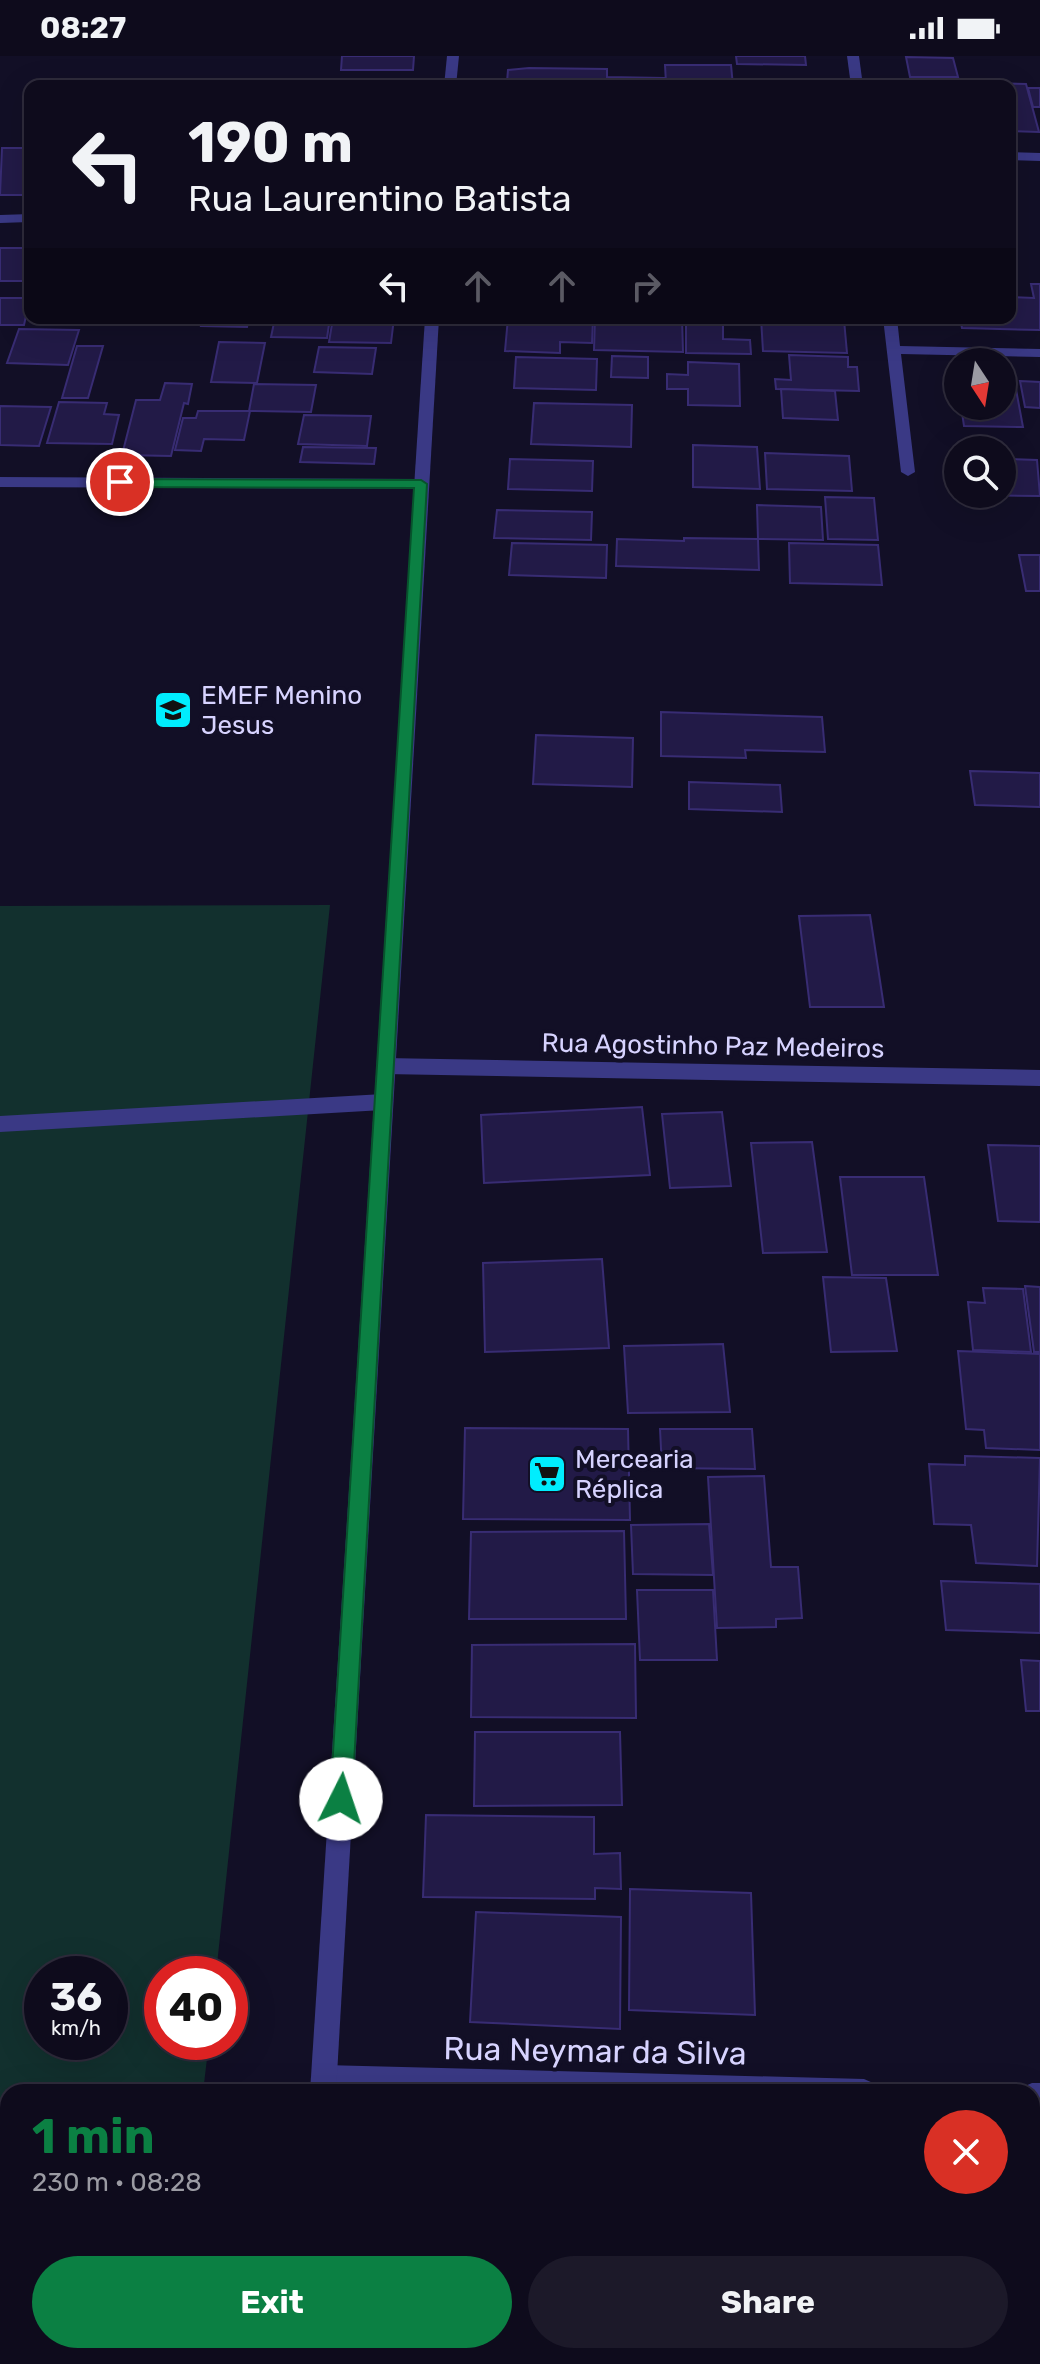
<!DOCTYPE html>
<html lang="en">
<head>
<meta charset="utf-8">
<style>
  body { margin:0; font-family:Rubik,sans-serif; background:#1c1929; color:#f1f3f6; height:100vh; display:flex; flex-direction:column; font-size:30px; white-space:nowrap }
  * { box-sizing:border-box; margin:0 }
  p { font-size:26px; color:#9b9ba3 }
  .icon { flex:none; width:44px; height:44px; fill:none; stroke:currentColor; stroke-width:2; stroke-linecap:round; stroke-linejoin:round }
  .map { position:relative; flex:1; overflow:hidden }
  .panel { position:absolute; left:0px; top:2028px; width:1040px; height:280px; display:flex; flex-direction:column; background:#0e0b1c; border-radius:24px 24px 0 0; box-shadow:0 8px 32px #0002,0 0 0 2px #2e2b3b }
  .panel>* { flex:none }
  .top-card { position:absolute; left:24px; top:24px; width:992px; height:244px; border-radius:16px; box-shadow:0 8px 32px #0002,0 0 0 2px #2e2b3b; background:#0e0b1c; color:#f1f3f6; overflow:hidden }
  .needle { width:52px; rotate:168deg }
  .tools { position:absolute; left:944px; top:292px; display:grid; gap:16px }
  .tools a { display:grid; place-items:center; width:72px; height:72px; border-radius:50%; background:#0e0b1c; box-shadow:0 8px 32px #0002,0 0 0 2px #2e2b3b; font-size:40px }
  .speed { position:absolute; left:24px; top:1900px; display:flex; gap:16px; font-size:40px; font-weight:700; text-align:center }
  .speed>* { display:grid; place-content:center; width:104px; height:104px; border-radius:50%; background:#0e0b1c; box-shadow:0 8px 32px #0002,0 0 0 2px #2e2b3b; line-height:1 }
  .speed small { font-size:20px; font-weight:400 }
  .speed .limit { border:12px solid #d22; background:#fff; color:#111 }
  .pin { position:absolute; display:grid; place-items:center; width:68px; height:68px; color:#fff; margin:-34px; border:4px solid #fff; border-radius:50%; box-shadow:0 2px 8px #0007 }
  .me { position:absolute; width:88px; margin:-44px; rotate:4deg; stroke-linejoin:round; filter:drop-shadow(0 0 6px #0008) }
  .turn { display:flex; align-items:center; gap:28px; height:168px; padding:0 32px; font-size:36px }
  .turn .icon { width:104px; height:104px; stroke-width:2.5 }
  .turn b { display:block; font-size:56px; line-height:68px }
  .lanes { display:flex; align-items:center; height:76px; padding:0 32px; background:#0003; justify-content:center; gap:40px; direction:ltr }
  .lanes .off { opacity:.35 }
  .round { display:grid; place-items:center; flex:none; width:84px; height:84px; border-radius:42px; background:#1c1929 }
  .summary { display:flex; align-items:center; justify-content:space-between; height:136px; padding:0 32px }
  h1 { font-size:48px; font-weight:700; line-height:60px; color:#0b8043 }
  .action { display:flex; gap:16px; margin-top:auto; padding:16px 32px }
  .action a { flex:1; height:92px; border-radius:48px; background:#0b8043; color:#fff; font-size:32px; font-weight:700; line-height:92px; text-align:center }
  .action a+a { background:#1c1929; color:#f1f3f6 }
  .status { display:flex; justify-content:space-between; align-items:center; height:56px; padding:0 40px; background:#0e0b1c; direction:ltr }
  .status svg { height:22px; fill:currentColor }
  .map>svg:first-child { display:block }
  .green { fill:#12302e; fill-rule:evenodd }
  .building { fill:#221a47; stroke:#382c73; stroke-width:2 }
  .lines { fill:none; stroke-linecap:round; stroke-linejoin:round }
  .service { fill:#3a3985; fill-rule:evenodd }
  .minor { fill:#3a3985; fill-rule:evenodd }
  .tertiary { fill:#3a3985; fill-rule:evenodd }
  .route { fill:#0b8043; stroke:#07532c; stroke-width:2 }
  .labels { text-anchor:middle; dominant-baseline:central; stroke-width:8; stroke-linejoin:round; paint-order:stroke }
  .poi-label { font-size:26px; fill:#d7d3ff; stroke:#120f26; text-anchor:start }
  .street-label { font-size:26px; fill:#d7d3ff; stroke:#120f26 }
  .near-street-label { font-size:32px; fill:#d7d3ff; stroke:#120f26 }
</style>
</head>
<body>
<div class="status"><b>08:27</b><svg viewBox="0 0 49 12"><path d="M0 12V9h3v3zM5 12V6h3v6zM10 12V3h3v9zM15 12V0h3v12zM26 1h20v11H26zM47 4h2v5h-2z"/></svg></div>
<div class="map">
<svg width="1040" height="2308" viewBox="0 0 1040 2308">
  <rect width="100%" height="100%" fill="#120f26"/>
  <path class="green" d="M 330,849 L 216,1918 L 162,1918 L 162,1986 L 209,1986 L 203,2036 L 8,2036 L 8,2300 L 175,2300 L 174,2308 L 0,2308 L 0,850 ZM 42,1918 L 110,1918 L 110,1986 L 42,1986 Z"/>
  <g class="building">
    <polygon points="342,0 414,0 413,14 341,14"/>
    <polygon points="736,0 805,0 806,9 737,8"/>
    <polygon points="906,1 953,2 958,21 910,21"/>
    <polygon points="665,9 731,9 733,30 666,27"/>
    <polygon points="529,12 607,13 607,21 664,22 664,30 528,30 528,26 507,26 508,14"/>
    <polygon points="336,23 404,23 404,30 335,30"/>
    <polygon points="979,27 1026,28 1039,76 1010,75 1010,30"/>
    <polygon points="1028,32 1040,32 1040,51 1033,51"/>
    <polygon points="2,92 30,92 30,139 0,139"/>
    <rect x="0" y="192" width="30" height="33"/>
    <polygon points="1031,228 1040,228 1040,274 962,272 960,262 1010,262 1010,241 1034,242"/>
    <polygon points="0,242 30,242 24,269 0,269"/>
    <polygon points="203,262 249,262 247,271 201,270"/>
    <polygon points="275,262 330,262 327,282 271,281"/>
    <polygon points="333,262 394,262 391,287 329,286"/>
    <polygon points="508,262 593,262 592,287 560,286 560,297 505,295"/>
    <polygon points="595,262 682,262 683,296 594,294"/>
    <polygon points="686,262 723,262 723,283 750,284 751,298 686,297"/>
    <polygon points="761,262 844,264 847,297 763,295"/>
    <polygon points="19,273 79,274 68,309 7,307"/>
    <polygon points="219,286 265,287 257,327 211,326"/>
    <polygon points="77,290 103,290 88,342 62,342"/>
    <polygon points="319,291 376,292 372,318 314,316"/>
    <polygon points="789,299 848,301 848,311 857,311 859,335 776,333 775,323 791,324"/>
    <polygon points="612,300 648,301 648,322 611,321"/>
    <polygon points="516,301 597,303 596,334 514,332"/>
    <polygon points="688,306 739,308 740,350 688,349 688,333 667,333 667,318 688,319"/>
    <polygon points="1020,325 1040,326 1040,352 1025,351"/>
    <polygon points="165,327 192,328 188,348 184,347 171,400 122,399 136,344 160,344"/>
    <polygon points="1002,327 1015,328 1023,371 964,370 961,350 1002,350"/>
    <polygon points="254,328 316,329 311,356 249,355"/>
    <polygon points="781,333 835,335 838,364 783,362"/>
    <polygon points="59,346 107,347 104,358 119,359 112,388 47,387"/>
    <polygon points="534,347 632,349 631,391 531,388"/>
    <polygon points="0,350 51,351 39,390 0,389"/>
    <polygon points="198,355 250,355 244,384 204,383 201,395 175,394 183,362 196,362"/>
    <polygon points="304,359 371,360 367,390 298,388"/>
    <polygon points="693,389 757,391 760,433 693,431"/>
    <polygon points="303,391 376,392 374,408 300,406"/>
    <polygon points="1002,395 1009,395 1010,403 1037,404 1040,440 974,439 1002,438"/>
    <polygon points="765,397 849,400 852,435 767,433"/>
    <polygon points="510,403 593,405 592,435 508,433"/>
    <polygon points="825,441 874,442 878,484 828,483"/>
    <polygon points="757,449 821,451 823,484 758,483"/>
    <polygon points="497,454 592,456 591,484 494,482"/>
    <polygon points="684,482 758,483 759,514 616,510 617,483 684,485"/>
    <polygon points="512,487 607,489 606,522 509,519"/>
    <polygon points="789,487 878,489 882,529 790,527"/>
    <polygon points="1019,499 1040,499 1040,535 1026,535"/>
    <polygon points="661,656 822,661 825,696 745,694 746,702 661,700"/>
    <polygon points="536,679 633,682 632,731 533,728"/>
    <polygon points="970,715 1040,717 1040,751 975,749"/>
    <polygon points="689,726 780,729 782,756 689,753"/>
    <polygon points="870,859 884,951 810,951 799,860"/>
    <polygon points="642,1051 650,1119 484,1127 481,1059"/>
    <polygon points="722,1056 731,1130 670,1132 662,1058"/>
    <polygon points="812,1086 827,1196 763,1197 751,1087"/>
    <polygon points="988,1089 1040,1090 1040,1166 998,1165"/>
    <polygon points="840,1121 924,1121 938,1219 852,1219"/>
    <polygon points="602,1203 609,1292 485,1296 483,1207"/>
    <polygon points="823,1221 886,1222 897,1295 831,1296"/>
    <polygon points="1025,1230 1040,1231 1040,1296 1034,1296"/>
    <polygon points="983,1232 1023,1233 1031,1296 973,1294 968,1246 985,1247"/>
    <polygon points="723,1288 730,1356 628,1357 624,1290"/>
    <polygon points="958,1295 1040,1298 1040,1394 986,1392 984,1374 966,1373"/>
    <polygon points="465,1372 628,1373 630,1464 463,1463"/>
    <polygon points="660,1373 752,1373 755,1413 662,1412"/>
    <polygon points="965,1400 1040,1402 1037,1510 976,1507 971,1469 934,1468 929,1408 965,1409"/>
    <polygon points="764,1420 771,1511 798,1511 802,1562 776,1563 776,1571 717,1572 708,1421"/>
    <polygon points="709,1468 713,1519 633,1518 631,1469"/>
    <polygon points="624,1475 626,1563 469,1563 471,1476"/>
    <polygon points="941,1525 1040,1528 1040,1577 946,1574"/>
    <polygon points="637,1534 713,1534 717,1604 640,1604"/>
    <polygon points="635,1588 636,1662 471,1661 472,1589"/>
    <polygon points="1021,1604 1040,1605 1040,1655 1026,1655"/>
    <polygon points="475,1676 620,1676 622,1749 474,1750"/>
    <polygon points="426,1759 594,1761 594,1798 620,1797 621,1833 595,1832 595,1843 423,1841"/>
    <polygon points="630,1833 751,1837 755,1959 629,1954"/>
    <polygon points="476,1856 621,1861 620,1973 470,1966"/>
    <polygon points="1032,2099 1040,2099 1040,2184 1032,2125"/>
    <polygon points="1032,2282 1040,2282 1040,2308 1009,2308 1008,2300 1032,2300"/>
    <rect x="565" y="2300" width="101" height="8"/>
    <polygon points="676,2300 819,2300 820,2308 676,2308"/>
    <polygon points="842,2300 977,2300 978,2308 843,2308"/>
  </g>
  <g class="lines">
    <polygon class="service" points="383,1038 393,1046 383,1054 0,1076 0,1060"/>
    <g class="minor">
      <polygon points="847,0 859,0 863,30 851,30"/>
      <polygon points="1010,96 1040,97 1040,105 1010,104"/>
      <polygon points="30,158 30,166 0,167 0,159"/>
      <polygon points="883,262 897,262 900,290 1040,293 1040,301 901,298 915,416 908,420 901,416"/>
      <polygon points="0,421 421,423 428,428 421,433 0,431"/>
      <polygon points="385,1002 1040,1014 1040,1030 385,1018 376,1010"/>
      <polygon points="324,2009 864,2023 873,2027 877,2036 324,2035 315,2031 311,2022 315,2013"/>
      <polygon points="1032,2027 1040,2027 1040,2053 1032,2053 1032,2036 1020,2036 1023,2031"/>
    </g>
    <g class="tertiary">
      <polygon points="447,0 459,0 456,30 444,30"/>
      <polygon points="425,262 439,262 336,2036 310,2036"/>
      <polygon points="292,2300 320,2300 319,2308 291,2308"/>
    </g>
  </g>
  <polygon class="route" points="115,423 421,424 427,428 352,1743 349,1751 341,1754 333,1751 330,1743 414,432 120,431 114,426"/>
  <defs>
    <symbol id="school-square" viewBox="-11 -11 22 22"><rect x="-9" y="-9" width="18" height="18" rx="4" fill="#00edfe" stroke="#120f26"/><path d="M0-5L7-2L0 1L-7-2ZM-4 1L0 2.5L4 1V4Q0 6-4 4Z" fill="#111"/></symbol>
    <symbol id="supermarket-square" viewBox="-11 -11 22 22"><rect x="-9" y="-9" width="18" height="18" rx="4" fill="#00edfe" stroke="#120f26"/><path d="M-6-5.5h2.5l.6 2H6L4.5 2H-2.5L-4.4-4H-6ZM-1.5 3.2a1.3 1.3 0 1 0 .1 0ZM3 3.2a1.3 1.3 0 1 0 .1 0Z" fill="#111"/></symbol>
  </defs>
  <g fill-rule="evenodd">
    <use href="#school-square" x="151" y="632" width="44" height="44"/>
    <use href="#supermarket-square" x="525" y="1396" width="44" height="44"/>
  </g>
  <g class="labels">
    <g class="poi-label">
      <text x="201" y="639">EMEF Menino<tspan x="201" dy="30">Jesus</tspan></text>
      <text x="575" y="1403">Mercearia<tspan x="575" dy="30">Réplica</tspan></text>
    </g>
    <g class="street-label">
      <text transform="translate(713 990) rotate(1)">Rua Agostinho Paz Medeiros</text>
    </g>
    <g class="near-street-label">
      <text transform="translate(595 1995) rotate(1)">Rua Neymar da Silva</text>
    </g>
  </g>
</svg>
<div class="tools">
<a><svg class="needle" viewBox="-14 -14 28 28"><path d="M0-13l5 13h-10z" fill="#e53935"/><path d="M0 13l5-13h-10z" fill="#9b9ba3"/></svg></a>
<a><svg class="icon" aria-label="search" viewBox="0 0 24 24"><circle cx="10" cy="10" r="6"/><path d="M15 15l6 6"/></svg></a>
</div>
<div class="speed"><div>36<small>km/h</small></div><div class="limit">40</div></div>
<div class="pin" style="left:120px;top:426px;background:#d93025"><svg class="icon" aria-label="arrive" viewBox="0 0 24 24"><path d="M6 21V4h12l-3 4 3 4H6"/></svg></div>
<svg class="me" style="left:341px;top:1743px" viewBox="-20 -20 40 40"><circle r="19" fill="#fff"/><path d="M0-13L10 11 0 6-10 11z" fill="#0b8043"/></svg>
<div class="top-card">
<div class="turn"><svg class="icon" aria-label="left" viewBox="0 0 24 24"><path d="M17 20v-9H6M10 6l-5 5 5 5"/></svg><div><b>190 m</b>Rua Laurentino Batista</div></div>
<div class="lanes"><svg class="icon" aria-label="left" viewBox="0 0 24 24"><path d="M17 20v-9H6M10 6l-5 5 5 5"/></svg><svg class="icon off" aria-label="ahead" viewBox="0 0 24 24"><path d="M12 20V5M6 11l6-6 6 6"/></svg><svg class="icon off" aria-label="ahead" viewBox="0 0 24 24"><path d="M12 20V5M6 11l6-6 6 6"/></svg><svg class="icon off" aria-label="right" viewBox="0 0 24 24"><path d="M7 20v-9h11M14 6l5 5-5 5"/></svg></div>
</div>
<section class="panel">
<div class="summary"><div><h1>1 min</h1><p>230 m · 08:28</p></div><a class="round" style="background:#d93025;color:#fff"><svg class="icon" aria-label="close" viewBox="0 0 24 24"><path d="M6 6l12 12M18 6L6 18"/></svg></a></div>
<div class="action"><a>Exit</a><a>Share</a></div>
</section>
</div>
</body>
</html>
